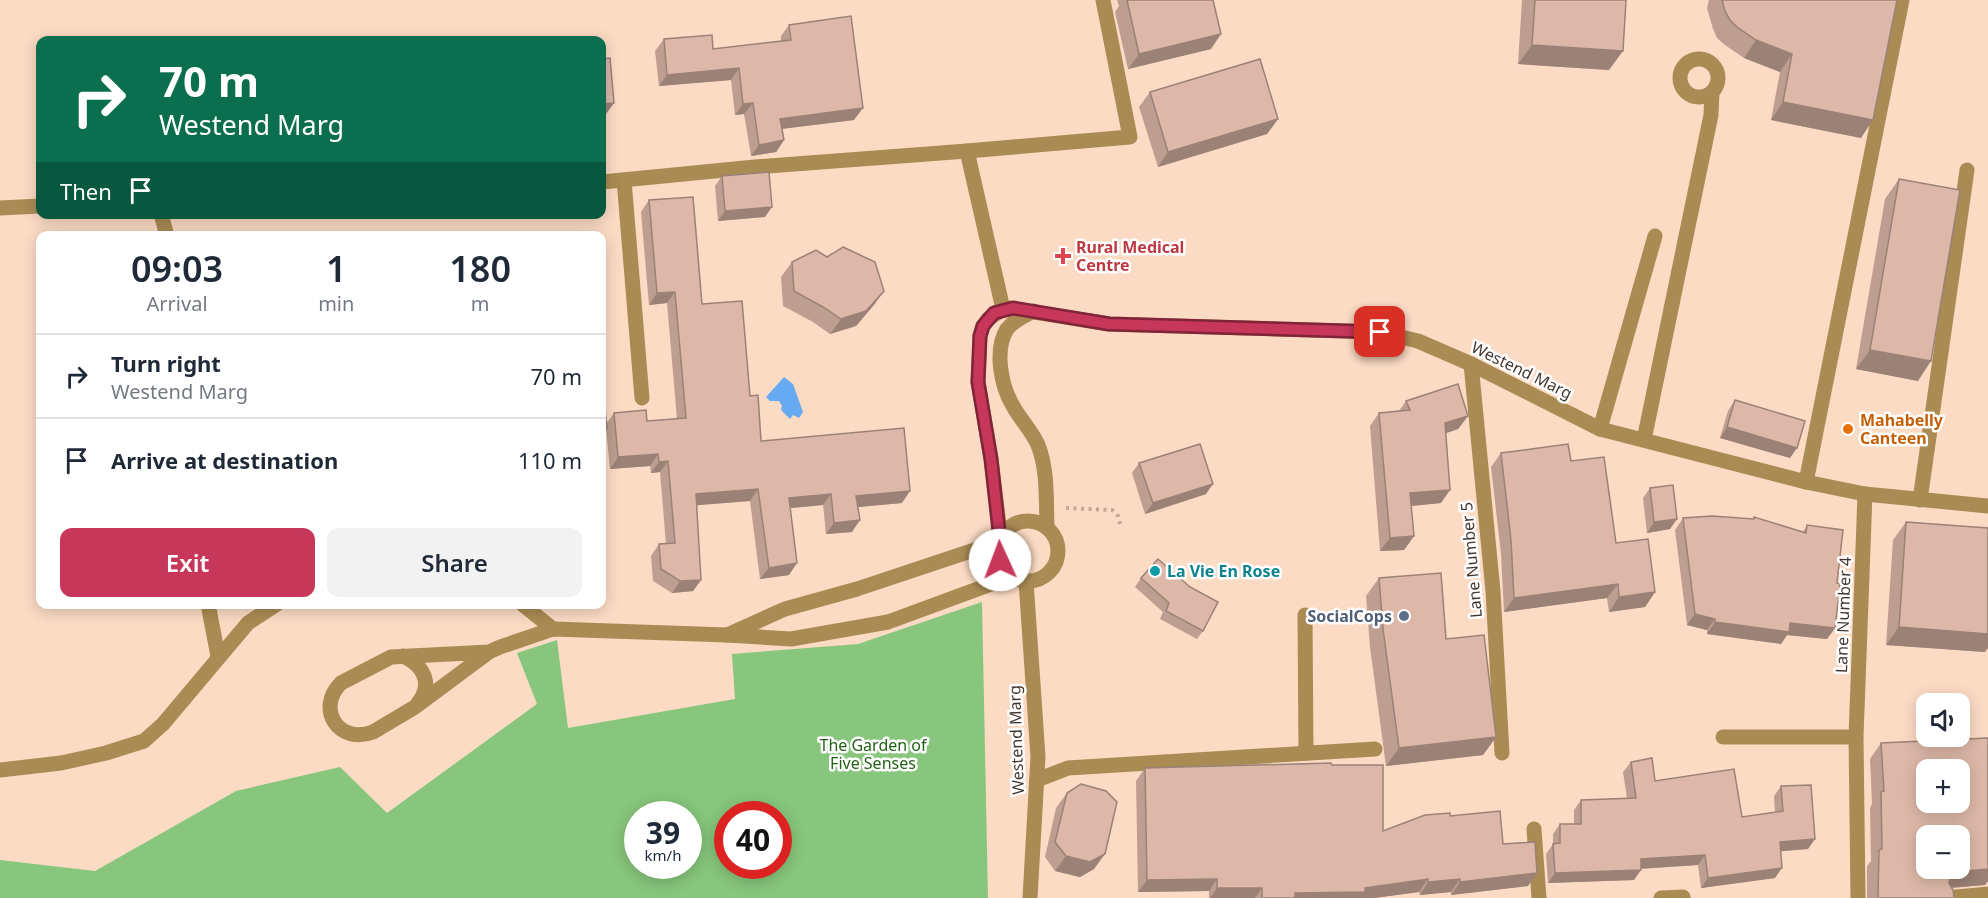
<!DOCTYPE html>
<html lang="en">
<head>
<meta charset="utf-8">
<style>
  body { margin:0; font-family:"Noto Sans",sans-serif; background:#f2f2f3; color:#1f2937; height:100vh; display:flex; flex-direction:column; font-size:22px; white-space:nowrap }
  * { box-sizing:border-box; margin:0 }
  p { font-size:20px; color:#747a83 }
  .icon { flex:none; width:33px; height:33px; fill:none; stroke:currentColor; stroke-width:2; stroke-linecap:round; stroke-linejoin:round }
  .map { position:relative; flex:1; overflow:hidden }
  .drawer { position:absolute; left:36px; top:231px; width:570px; height:378px; display:flex; flex-direction:column; background:#fff; border-radius:12px; box-shadow:0 3px 15px #0003 }
  .drawer>* { flex:none }
  .top-card { position:absolute; left:36px; top:36px; width:570px; height:183px; border-radius:12px; box-shadow:0 3px 15px #0003; background:#0b6e4f; color:#fff; overflow:hidden }
  .tools { position:absolute; left:1916px; top:693px; display:grid; gap:12px }
  .tools a { display:grid; place-items:center; width:54px; height:54px; border-radius:12px; background:#fff; box-shadow:0 3px 15px #0003; font-size:30px }
  .speed { position:absolute; left:624px; top:801px; display:flex; gap:12px; font-size:30px; font-weight:700; text-align:center }
  .speed>* { display:grid; place-content:center; width:78px; height:78px; border-radius:50%; background:#fff; box-shadow:0 3px 15px #0003; line-height:1 }
  .speed small { font-size:15px; font-weight:400 }
  .speed .limit { border:9px solid #d22; background:#fff; color:#111 }
  .pin { position:absolute; display:grid; place-items:center; width:51px; height:51px; color:#fff; margin:-26px; border-radius:12px; box-shadow:0 3px 9px #0006 }
  .me { position:absolute; width:66px; margin:-33px; rotate:358deg; stroke-linejoin:round; filter:drop-shadow(0 0 4px #0008) }
  .turn { display:flex; align-items:center; gap:21px; height:126px; padding:0 24px; font-size:27px }
  .turn .icon { width:78px; height:78px; stroke-width:2.5 }
  .turn b { display:block; font-size:42px; line-height:51px }
  .then { display:flex; align-items:center; height:57px; padding:0 24px; background:#0003; gap:12px; font-size:22px }
  .eta { display:flex; justify-content:space-evenly; align-items:center; height:102px; text-align:center }
  .eta b { font-size:36px; font-weight:600; line-height:42px }
  .button { display:flex; gap:12px; margin-top:auto; padding:12px 24px }
  .button a { flex:1; height:69px; border-radius:12px; background:#c6375a; color:#fff; font-size:24px; font-weight:600; line-height:69px; text-align:center }
  .button a+a { background:#f2f2f3; color:#1f2937 }
  ul { padding:0; list-style:none }
  li { display:flex; align-items:center; gap:18px; height:84px; padding:0 24px; border-top:2px solid #e0e1e3 }
  li div { flex:1 }
  li b { display:block; font-size:22px }
  li em { font-style:normal }
  .map>svg:first-child { display:block }
  .green { fill:#87c67c; fill-rule:evenodd }
  .water { fill:#68aaf2 }
  .lines { fill:none; stroke-linecap:round; stroke-linejoin:round }
  .path { stroke:#c2a895; stroke-width:4; stroke-dasharray:3 4.5; stroke-linecap:butt }
  .minor { stroke:#aa8b53; stroke-width:15 }
  .wall { fill:#be9e90 }
  .shaded-wall { fill:#9b8176 }
  .building { fill:#ddb8a8; stroke:#9b8176; stroke-width:1.5; fill-rule:evenodd }
  .route-casing { stroke:#81243a; stroke-width:15 }
  .route { stroke:#c6375a; stroke-width:10 }
  .health-dot { fill:#e0444e; stroke:#fff; stroke-width:2 }
  .food-dot { fill:#e8710a; stroke:#fff; stroke-width:2 }
  .culture-dot { fill:#0f9aa8; stroke:#fff; stroke-width:2 }
  .service-dot { fill:#5c6f8a; stroke:#fff; stroke-width:2 }
  .labels { text-anchor:middle; dominant-baseline:central; stroke-width:5; stroke-linejoin:round; paint-order:stroke }
  .health-label { font-size:16px; font-weight:bold; fill:#be3a42; stroke:#fff; text-anchor:start }
  .street-label { font-size:16px; fill:#43372d; stroke:#fff }
  .food-label { font-size:16px; font-weight:bold; fill:#c56008; stroke:#fff; text-anchor:start }
  .culture-label { font-size:16px; font-weight:bold; fill:#0d838f; stroke:#fff; text-anchor:start }
  .service-label { font-size:16px; font-weight:bold; fill:#4e5e75; stroke:#fff; text-anchor:end }
  .park-label { font-size:16px; fill:#236218; stroke:#fff }
</style>
</head>
<body>
<div class="map">
<svg width="1988" height="898" viewBox="0 0 1988 898">
  <rect width="100%" height="100%" fill="#fcdbc4"/>
  <path class="green" d="M 982,602 L 988,898 L 0,898 L 0,860 L 95,871 L 236,791 L 340,767 L 387,813 L 537,704 L 517,653 L 557,640 L 568,728 L 735,699 L 732,654 L 858,644 ZM 638,814 L 688,814 L 688,866 L 638,866 ZM 728,814 L 778,814 L 778,866 L 728,866 Z"/>
  <polygon class="water" points="784,377 793,384 803,412 799,418 793,415 790,419 781,410 782,406 779,401 770,401 766,397"/>
  <g class="lines">
    <polyline class="path" points="1066,508 1112,510 1118,516 1120,524"/>
    <g class="minor">
      <circle cx="1699" cy="78" r="19"/>
      <polyline points="967,151 1130,137 1103,0"/>
      <polyline points="624,180 642,398"/>
      <polyline points="602,182 755,167 967,151 1003,309"/>
      <polyline points="0,208 40,206"/>
      <polyline points="161,214 167,236"/>
      <path d="M 1034,311 C 1024,316 1014,320 1007,329 C 994,350 1001,386 1013,406 C 1020,419 1032,431 1038,445 C 1048,470 1046,501 1047,528"/>
      <polyline points="1471,364 1493,591 1502,753"/>
      <polyline points="1600,429 1655,236"/>
      <polyline points="1644,440 1711,115 1712,92"/>
      <polyline points="1806,482 1902,0"/>
      <polyline points="1920,500 1967,170"/>
      <circle cx="1028" cy="551" r="30"/>
      <polyline points="1026,581 1038,757 1030,898"/>
      <polyline points="208,604 218,656"/>
      <polyline points="522,604 553,629"/>
      <polyline points="1305,615 1306,753"/>
      <polyline points="727,635 785,609 857,589 1001,541 991,459 978,382 980,336 983,326 988,319 1000,311 1008,308 1109,324 1380,332 1418,341 1471,364 1600,429 1806,482 1865,494 1988,506"/>
      <path d="M 489,652 L 391,657 L 341,683 C 315,709 339,745 373,732 L 415,707 L 489,652 L 500,647 L 553,629 L 727,635 L 791,639 L 888,622 L 1013,576"/>
      <path d="M 403,656 C 423,665 434,684 418,703"/>
      <polyline points="1723,737 1856,737"/>
      <polyline points="0,770 61,763 106,753 144,741 163,724 248,623 277,604"/>
      <polyline points="1037,780 1068,768 1375,749"/>
      <polyline points="1534,829 1539,898"/>
      <polyline points="1661,898 1683,897"/>
      <polyline points="1858,898 1856,737 1865,494"/>
      <polyline points="1947,898 1988,894"/>
    </g>
  </g>
  <g class="wall">
    <polygon points="1117,0 1213,0 1211,49 1128,69 1115,12 1119,6"/>
    <polygon points="1522,0 1626,0 1609,70 1518,64"/>
    <polygon points="1709,0 1897,0 1861,138 1771,120 1780,72 1744,58 1725,45 1717,38 1713,29 1707,8"/>
    <polygon points="789,25 854,120 782,129 784,140 776,152 751,156 744,114 735,115 731,80 659,86 655,51 664,39 713,49 781,41 781,36"/>
    <polygon points="1150,92 1278,119 1267,134 1158,167 1139,107"/>
    <polygon points="722,176 765,217 718,221 715,186"/>
    <polygon points="1899,179 1918,381 1856,369 1885,199"/>
    <polygon points="649,200 750,396 761,441 902,503 858,507 852,532 826,534 823,505 790,508 789,575 760,579 750,501 696,505 701,580 693,591 672,593 653,581 651,556 659,544 666,544 660,472 651,473 650,466 610,469 606,429 602,436 606,424 614,413 647,421 677,419 667,303 649,305 641,212"/>
    <polygon points="792,262 884,291 873,306 856,326 830,334 813,322 783,306 781,277"/>
    <polygon points="1735,400 1790,458 1720,438 1728,411"/>
    <polygon points="1406,401 1468,416 1458,429 1446,433 1441,503 1411,506 1414,536 1404,550 1380,551 1370,426 1379,413 1399,411"/>
    <polygon points="1501,453 1571,461 1616,543 1655,592 1645,607 1609,612 1607,598 1504,612 1501,554 1491,467"/>
    <polygon points="1139,463 1206,494 1145,514 1132,473"/>
    <polygon points="1650,488 1677,519 1670,529 1647,533 1643,498"/>
    <polygon points="1754,517 1803,532 1807,525 1837,583 1835,628 1827,639 1787,635 1781,644 1707,634 1707,630 1687,625 1675,530 1683,518 1753,519"/>
    <polygon points="1906,522 1985,652 1886,645 1893,540"/>
    <polygon points="1141,578 1203,631 1197,639 1160,619 1163,612 1135,587"/>
    <polygon points="1379,578 1446,639 1496,737 1483,755 1386,766 1370,647 1366,596"/>
    <polygon points="1988,738 1988,881 1985,885 1952,888 1954,898 1867,898 1867,866 1871,861 1870,808 1872,804 1870,759 1881,743"/>
    <polygon points="1631,762 1655,781 1742,817 1775,812 1774,796 1781,786 1808,849 1781,851 1775,878 1701,888 1698,865 1641,869 1634,880 1548,883 1546,854 1553,844 1553,834 1560,824 1574,824 1574,810 1581,800 1627,798 1623,772"/>
    <polygon points="1332,765 1383,831 1450,816 1503,844 1528,886 1451,895 1451,892 1420,895 1419,892 1374,898 1209,898 1209,891 1138,892 1136,781 1145,768"/>
    <polygon points="1067,793 1094,869 1080,877 1055,871 1045,857 1056,808"/>
  </g>
  <g class="shaded-wall">
    <polygon points="1221,34 1211,49 1128,69 1139,54"/>
    <polygon points="1756,40 1792,54 1780,72 1744,58"/>
    <polygon points="1532,45 1623,51 1609,70 1518,64"/>
    <polygon points="739,68 731,80 659,86 667,75"/>
    <polygon points="1783,102 1873,120 1861,138 1771,120"/>
    <polygon points="614,103 606,114 602,114 602,104"/>
    <polygon points="753,103 744,114 735,115 743,104"/>
    <polygon points="863,108 854,120 772,130 780,119"/>
    <polygon points="1278,119 1267,134 1158,167 1168,152"/>
    <polygon points="784,140 776,152 751,156 759,145"/>
    <polygon points="772,207 765,217 718,221 725,211"/>
    <polygon points="884,291 873,306 856,326 830,334 841,319"/>
    <polygon points="675,292 667,303 649,305 657,293"/>
    <polygon points="1870,350 1931,361 1918,381 1856,369"/>
    <polygon points="1468,416 1458,429 1435,437 1445,423"/>
    <polygon points="1727,427 1797,448 1790,458 1720,438"/>
    <polygon points="607,428 602,436 602,429"/>
    <polygon points="658,454 650,466 610,469 618,457"/>
    <polygon points="668,461 660,472 651,473 659,462"/>
    <polygon points="1213,484 1206,494 1145,514 1153,503"/>
    <polygon points="758,489 750,501 688,506 696,494"/>
    <polygon points="1450,490 1441,503 1401,507 1410,493"/>
    <polygon points="910,491 902,503 848,508 856,496"/>
    <polygon points="831,494 823,505 781,509 789,498"/>
    <polygon points="1677,519 1670,529 1647,533 1654,522"/>
    <polygon points="860,520 852,532 826,534 834,523"/>
    <polygon points="1414,536 1404,550 1380,551 1390,538"/>
    <polygon points="797,563 789,575 760,579 769,568"/>
    <polygon points="701,580 693,591 672,593 680,581"/>
    <polygon points="1618,584 1607,598 1504,612 1514,598"/>
    <polygon points="1655,592 1645,607 1609,612 1619,597"/>
    <polygon points="1695,614 1715,619 1707,630 1687,625"/>
    <polygon points="1715,622 1790,623 1835,628 1827,639 1787,635 1781,644 1707,634"/>
    <polygon points="1899,627 1988,633 1988,648 1985,652 1886,645"/>
    <polygon points="1496,737 1483,755 1386,766 1399,748"/>
    <polygon points="1815,839 1808,849 1773,852 1780,842"/>
    <polygon points="1105,854 1094,869 1080,877 1055,871 1066,856"/>
    <polygon points="1705,855 1698,865 1634,869 1641,859"/>
    <polygon points="1782,868 1775,878 1701,888 1708,878"/>
    <polygon points="1988,869 1988,881 1985,885 1946,888 1950,877 1957,872"/>
    <polygon points="1641,870 1634,880 1548,883 1555,873"/>
    <polygon points="1537,873 1528,886 1451,895 1460,882"/>
    <polygon points="1217,879 1209,891 1138,892 1147,880"/>
    <polygon points="1428,879 1419,892 1374,898 1292,898 1295,893 1365,888"/>
    <polygon points="1460,879 1451,892 1420,895 1428,882"/>
    <polygon points="1217,888 1262,888 1255,898 1210,898"/>
  </g>
  <g class="building">
    <polygon points="1127,0 1213,0 1221,34 1139,54"/>
    <polygon points="1535,0 1626,0 1623,51 1532,45"/>
    <polygon points="1722,0 1897,0 1873,120 1783,102 1792,54 1756,40 1737,27 1730,20 1725,11"/>
    <polygon points="851,16 863,108 780,119 784,140 759,145 753,103 743,104 739,68 667,75 664,39 712,35 713,49 791,40 789,25"/>
    <polygon points="610,58 614,103 602,104 602,59"/>
    <polygon points="1260,59 1278,119 1168,152 1150,92"/>
    <polygon points="769,172 772,207 725,211 722,176"/>
    <polygon points="1899,179 1960,190 1931,361 1870,350"/>
    <polygon points="693,197 702,304 742,301 750,396 758,395 761,441 904,428 910,491 856,496 860,520 834,523 831,494 789,498 797,563 769,568 758,489 696,494 701,580 680,581 661,569 659,544 675,543 668,461 659,462 658,454 618,457 614,413 646,410 647,421 686,418 675,292 657,293 649,200"/>
    <polygon points="843,247 875,262 884,291 866,311 841,319 823,307 794,291 792,262 816,250 827,257"/>
    <polygon points="1458,384 1468,416 1445,423 1450,490 1410,493 1414,536 1390,538 1379,413 1410,410 1406,401"/>
    <polygon points="602,400 604,400 607,428 602,429"/>
    <polygon points="1735,400 1805,421 1797,448 1727,427"/>
    <polygon points="1200,444 1213,484 1153,503 1139,463"/>
    <polygon points="1568,444 1571,461 1604,457 1616,543 1648,539 1655,592 1619,597 1618,584 1514,598 1511,540 1501,453"/>
    <polygon points="1673,485 1677,519 1654,522 1650,488"/>
    <polygon points="1712,516 1754,519 1754,517 1806,533 1807,525 1843,530 1837,583 1840,584 1835,628 1790,623 1789,632 1715,622 1715,619 1695,614 1683,518"/>
    <polygon points="1906,522 1988,528 1988,634 1899,627"/>
    <polygon points="1158,559 1190,587 1218,602 1203,631 1166,611 1169,603 1141,578"/>
    <polygon points="1441,573 1446,639 1484,635 1496,737 1399,748 1383,629 1379,578"/>
    <path d="M 1988,738 L 1988,869 L 1957,872 L 1950,877 L 1949,883 L 1953,890 L 1954,898 L 1878,898 L 1879,850 L 1882,849 L 1881,792 L 1884,791 L 1881,743 ZM 1926,770 L 1959,770 L 1959,802 L 1926,802 ZM 1926,836 L 1959,836 L 1959,868 L 1926,868 Z"/>
    <polygon points="1652,758 1655,781 1734,769 1742,817 1783,811 1781,786 1811,785 1815,839 1780,842 1782,868 1708,878 1705,855 1641,859 1641,870 1555,873 1553,844 1560,843 1560,824 1581,824 1581,800 1636,798 1631,762"/>
    <polygon points="1331,763 1332,765 1383,765 1383,831 1425,815 1450,813 1450,816 1500,811 1503,844 1535,842 1537,873 1460,882 1460,879 1428,882 1428,879 1365,888 1365,892 1295,893 1295,898 1262,898 1262,888 1217,888 1217,879 1147,880 1145,768"/>
    <polygon points="1081,784 1106,791 1117,802 1105,854 1090,862 1066,856 1055,842 1067,793"/>
  </g>
  <g class="lines">
    <defs>
      <polyline id="route" points="1000,560 999,554 1000,540 991,459 978,382 980,336 983,326 994,313 1013,308 1109,324 1380,332"/>
    </defs>
    <use href="#route" class="route-casing"/>
    <use href="#route" class="route"/>
  </g>
  <path class="health-dot" d="M1060 247h6v6h6v6h-6v6h-6v-6h-6v-6h6z"/>
  <circle class="food-dot" cx="1848" cy="429" r="6"/>
  <circle class="culture-dot" cx="1155" cy="571" r="6"/>
  <circle class="service-dot" cx="1404" cy="616" r="6"/>
  <g class="labels">
    <g class="health-label">
      <text x="1076" y="247">Rural Medical<tspan x="1076" dy="18">Centre</tspan></text>
    </g>
    <g class="street-label">
      <text transform="translate(1522 370) rotate(26)">Westend Marg</text>
      <text transform="translate(1471 560) rotate(-95)">Lane Number 5</text>
      <text transform="translate(1843 615) rotate(-88)">Lane Number 4</text>
      <text transform="translate(1016 740) rotate(-92)">Westend Marg</text>
    </g>
    <g class="food-label">
      <text x="1860" y="420">Mahabelly<tspan x="1860" dy="18">Canteen</tspan></text>
    </g>
    <g class="culture-label">
      <text x="1167" y="571">La Vie En Rose</text>
    </g>
    <g class="service-label">
      <text x="1392" y="616">SocialCops</text>
    </g>
    <g class="park-label">
      <text x="873" y="745">The Garden of<tspan x="873" dy="18">Five Senses</tspan></text>
    </g>
  </g>
</svg>
<div class="tools">
<a><svg class="icon" aria-label="sound" viewBox="0 0 24 24"><path d="M4 9h4l5-4v14l-5-4H4zM17 9q2 3 0 6"/></svg></a>
<a>+</a>
<a>−</a>
</div>
<div class="speed"><div>39<small>km/h</small></div><div class="limit">40</div></div>
<div class="pin" style="left:1380px;top:332px;background:#d93025"><svg class="icon" aria-label="arrive" viewBox="0 0 24 24"><path d="M6 21V4h12l-3 4 3 4H6"/></svg></div>
<svg class="me" style="left:1000px;top:560px" viewBox="-20 -20 40 40"><circle r="19" fill="#fff"/><path d="M0-13L10 11 0 6-10 11z" fill="#c6375a"/></svg>
<div class="top-card">
<div class="turn"><svg class="icon" aria-label="right" viewBox="0 0 24 24"><path d="M7 20v-9h11M14 6l5 5-5 5"/></svg><div><b>70 m</b>Westend Marg</div></div>
<div class="then">Then<svg class="icon" aria-label="arrive" viewBox="0 0 24 24"><path d="M6 21V4h12l-3 4 3 4H6"/></svg></div>
</div>
<section class="drawer">
<div class="eta">
<div><b>09:03</b><p>Arrival</p></div>
<div><b>1</b><p>min</p></div>
<div><b>180</b><p>m</p></div>
</div>
<ul>
<li><svg class="icon" aria-label="right" viewBox="0 0 24 24"><path d="M7 20v-9h11M14 6l5 5-5 5"/></svg><div><b>Turn right</b><p>Westend Marg</p></div><em>70 m</em></li>
<li><svg class="icon" aria-label="arrive" viewBox="0 0 24 24"><path d="M6 21V4h12l-3 4 3 4H6"/></svg><div><b>Arrive at destination</b></div><em>110 m</em></li>
</ul>
<div class="button"><a>Exit</a><a>Share</a></div>
</section>
</div>
</body>
</html>
